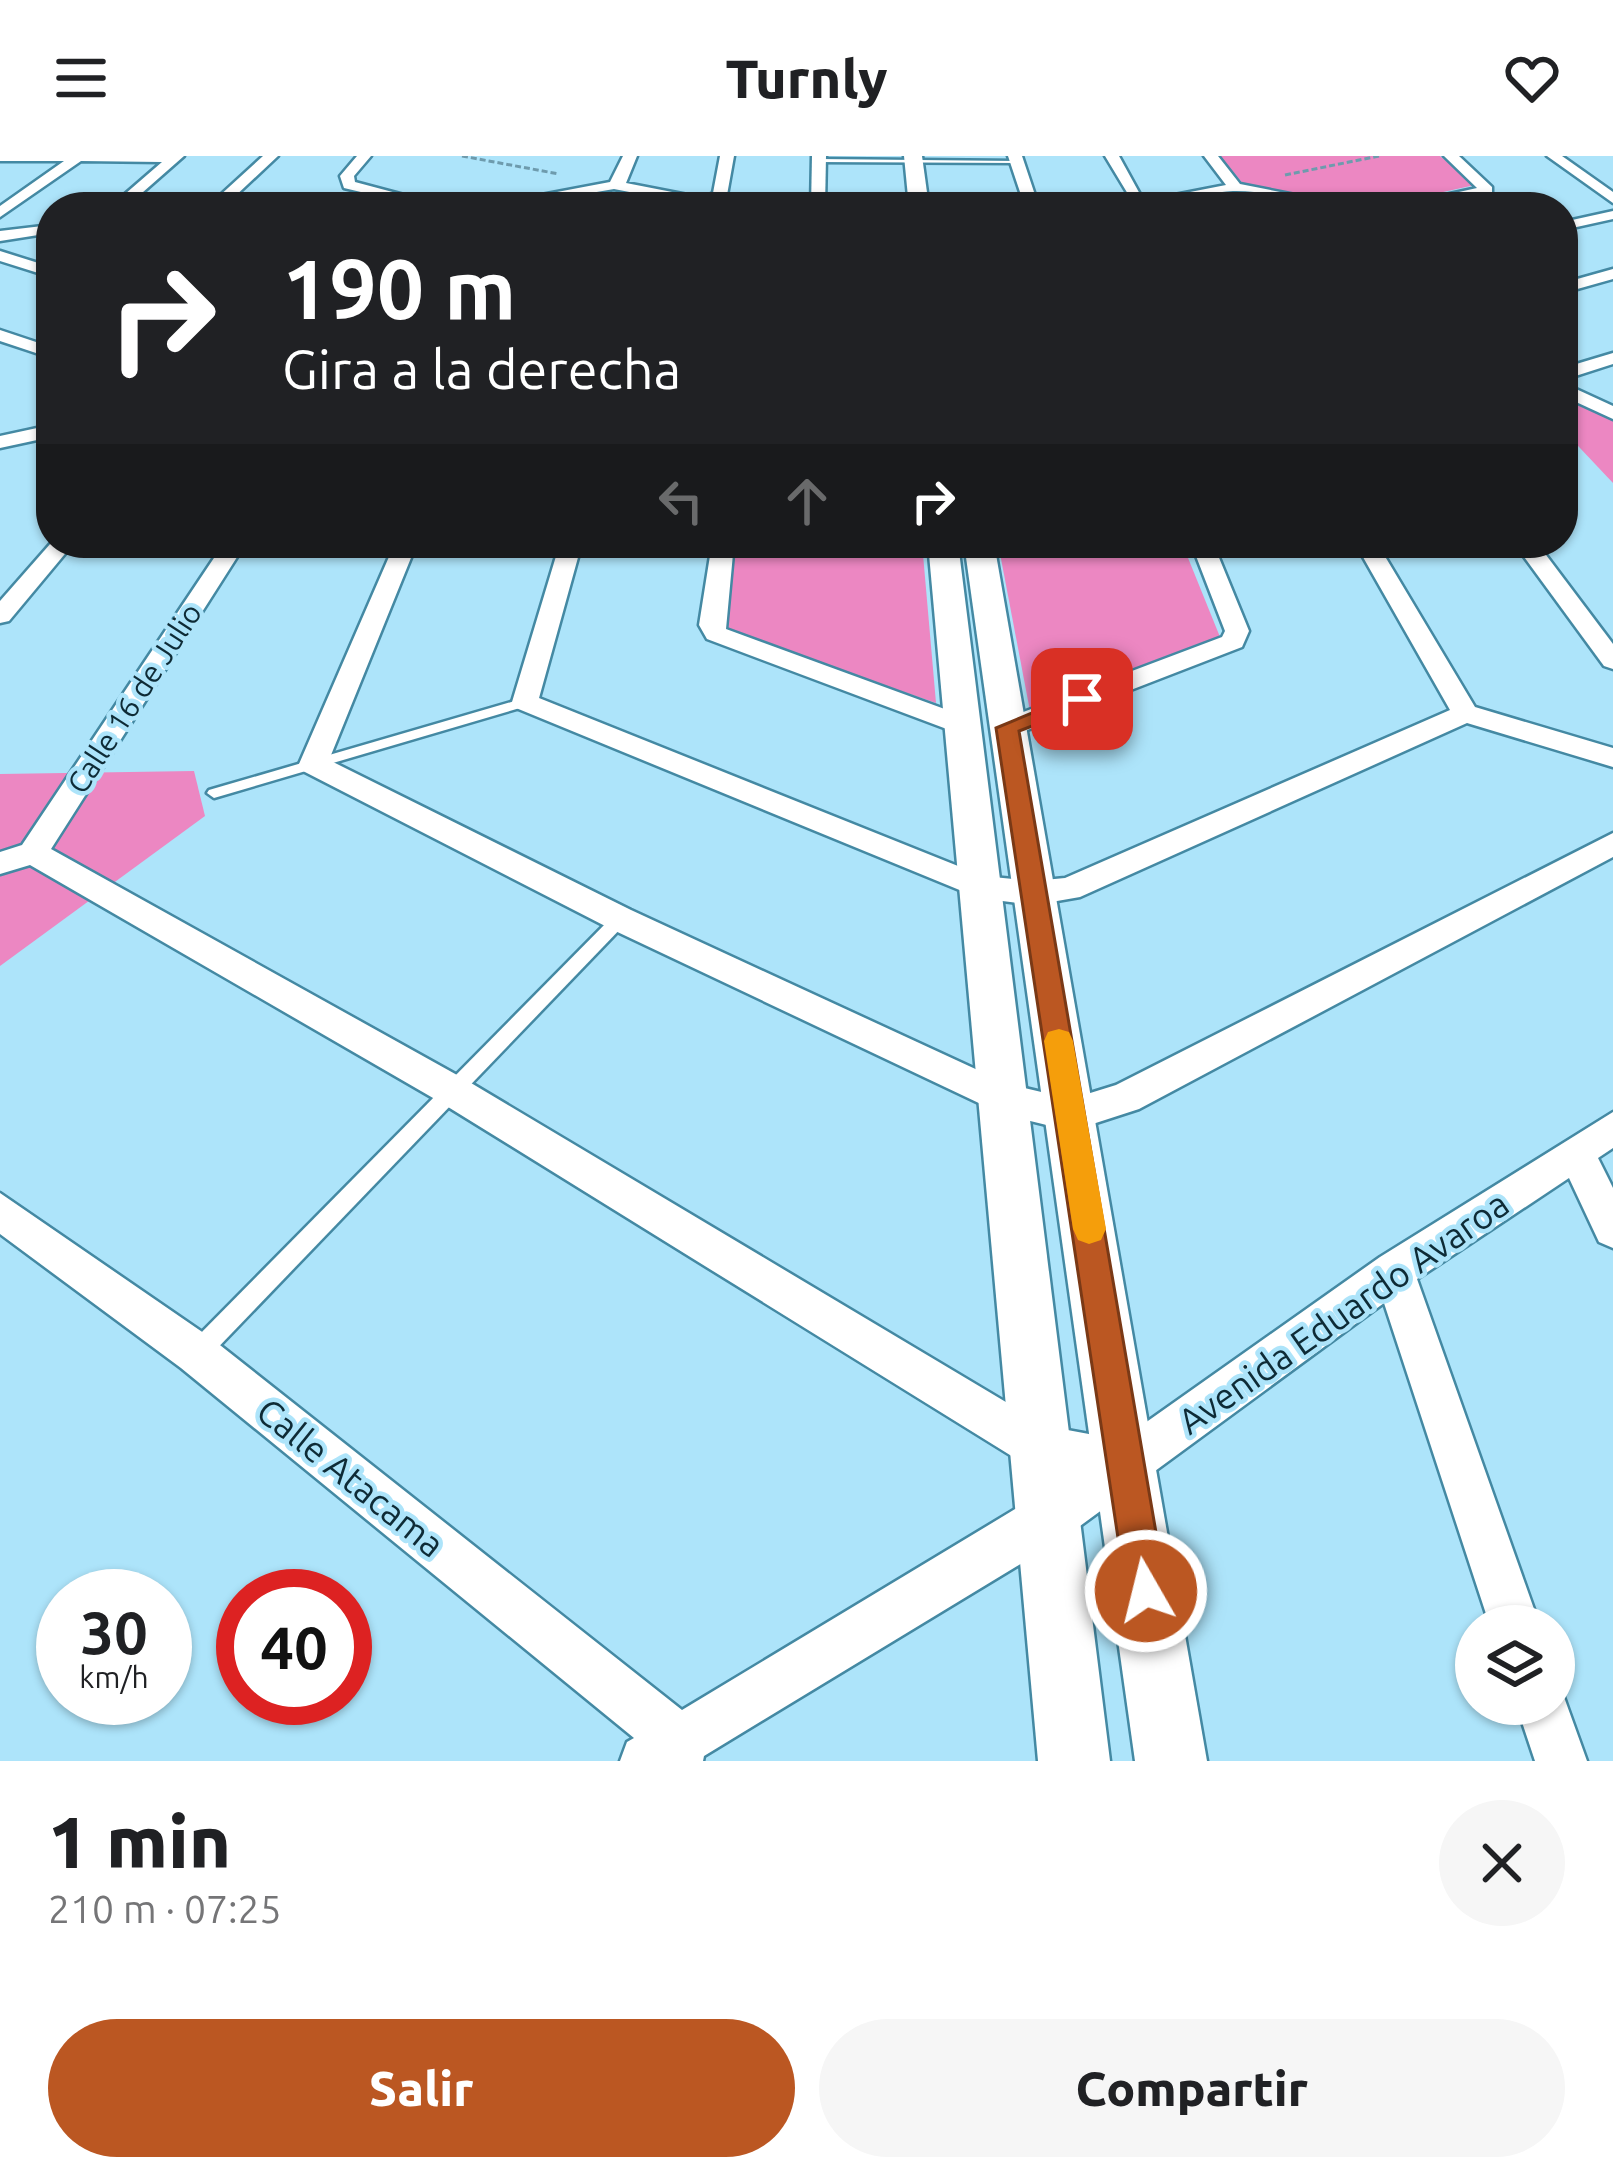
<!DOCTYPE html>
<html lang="es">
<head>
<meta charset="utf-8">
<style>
  body { margin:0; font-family:Ubuntu,sans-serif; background:#f6f6f6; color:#202124; height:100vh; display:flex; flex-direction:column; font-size:45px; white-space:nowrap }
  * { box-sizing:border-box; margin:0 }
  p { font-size:39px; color:#757577 }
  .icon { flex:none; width:66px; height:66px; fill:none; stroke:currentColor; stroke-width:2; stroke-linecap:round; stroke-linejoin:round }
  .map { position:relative; height:1605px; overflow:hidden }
  .sheet { display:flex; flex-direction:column; background:#fff; flex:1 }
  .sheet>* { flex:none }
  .hud { position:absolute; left:36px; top:36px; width:1542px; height:366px; border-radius:48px; box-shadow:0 3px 9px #0004; background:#202124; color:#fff; overflow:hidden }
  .fabs { position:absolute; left:1455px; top:1449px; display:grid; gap:24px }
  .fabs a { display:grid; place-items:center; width:120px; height:120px; border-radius:50%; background:#fff; box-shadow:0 3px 9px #0004; font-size:60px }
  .speed { position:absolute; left:36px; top:1413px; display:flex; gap:24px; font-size:60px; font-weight:700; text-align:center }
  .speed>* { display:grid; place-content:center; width:156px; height:156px; border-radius:50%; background:#fff; box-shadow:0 3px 9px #0004; line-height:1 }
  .speed small { font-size:30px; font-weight:400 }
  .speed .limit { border:18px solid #d22; background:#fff; color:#111 }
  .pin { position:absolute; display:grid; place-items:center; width:102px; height:102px; color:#fff; margin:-51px; border-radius:24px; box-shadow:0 6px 18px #0006 }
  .me { position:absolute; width:132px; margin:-66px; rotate:352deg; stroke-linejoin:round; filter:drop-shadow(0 0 9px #0008) }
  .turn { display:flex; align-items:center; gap:42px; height:252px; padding:0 48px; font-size:54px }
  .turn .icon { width:156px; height:156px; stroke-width:2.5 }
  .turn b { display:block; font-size:84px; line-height:102px }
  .lanes { display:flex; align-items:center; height:114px; padding:0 48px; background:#0003; justify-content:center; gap:60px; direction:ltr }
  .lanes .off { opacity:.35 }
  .round { display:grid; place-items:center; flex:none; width:126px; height:126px; border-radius:63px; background:#f6f6f6 }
  .summary { display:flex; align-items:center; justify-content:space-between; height:204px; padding:0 48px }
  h1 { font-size:72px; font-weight:800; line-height:90px }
  .cta { display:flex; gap:24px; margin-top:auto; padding:24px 48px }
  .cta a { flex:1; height:138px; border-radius:72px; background:#bb5722; color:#fff; font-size:48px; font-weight:800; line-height:138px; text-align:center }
  .cta a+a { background:#f6f6f6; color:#202124 }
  header { display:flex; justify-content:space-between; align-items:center; height:156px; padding:0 48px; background:#fff; font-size:54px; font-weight:800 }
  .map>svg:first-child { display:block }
  .green { fill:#ec87c2 }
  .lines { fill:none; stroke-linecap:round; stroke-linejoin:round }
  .lane-casing { stroke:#4489a3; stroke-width:5 }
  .street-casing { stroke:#4489a3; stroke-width:5 }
  .secondary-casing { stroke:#4489a3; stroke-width:5 }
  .path-far1 { stroke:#6e9bad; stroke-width:3; stroke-dasharray:6 3; stroke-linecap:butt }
  .path { stroke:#6e9bad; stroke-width:4.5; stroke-dasharray:9 4.5; stroke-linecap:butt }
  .lane { fill:#fff; fill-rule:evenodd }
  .street { fill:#fff; fill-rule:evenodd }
  .secondary { fill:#fff; fill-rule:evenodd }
  .route { fill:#bb5722; stroke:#7a3916; stroke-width:3 }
  .slow { fill:#f59e0b }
  .labels { text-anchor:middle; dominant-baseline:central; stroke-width:9; stroke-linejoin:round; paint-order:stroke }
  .street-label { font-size:30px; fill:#0e2b36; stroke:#ade4fa }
  .near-street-label { font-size:36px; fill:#0e2b36; stroke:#ade4fa }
</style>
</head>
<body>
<header><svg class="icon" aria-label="menu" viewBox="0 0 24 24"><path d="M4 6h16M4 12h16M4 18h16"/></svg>Turnly<svg class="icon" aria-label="heart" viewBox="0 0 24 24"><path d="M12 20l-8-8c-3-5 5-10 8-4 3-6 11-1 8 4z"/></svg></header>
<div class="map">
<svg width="1613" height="1605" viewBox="0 0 1613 1605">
  <rect width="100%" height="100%" fill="#ade4fa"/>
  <g class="green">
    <polygon points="1220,0 1440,0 1475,29 1375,51 1244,29"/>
    <polygon points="1563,239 1613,256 1613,327 1563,274"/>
    <polygon points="737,387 922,387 936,547 723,474"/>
    <polygon points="998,387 1182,387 1220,481 1030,555"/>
    <polygon points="194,615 205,660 0,810 0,618"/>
  </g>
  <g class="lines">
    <defs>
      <g id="lane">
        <polygon points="819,3 1017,5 1020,7 817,6"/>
        <polygon points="58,387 402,391 408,394 402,397 60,393 54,390"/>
        <polygon points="525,542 532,546 530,549 214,642 207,637 209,634"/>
        <polygon points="620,757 626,759 628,763 626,767 205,1205 197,1208 189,1205 186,1197 189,1189 614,759"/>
      </g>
      <g id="street">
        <polygon points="0,0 184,0 126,51 110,51 162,6 81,5 0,61 0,50 64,5 0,5"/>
        <polygon points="263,0 278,0 231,44 247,51 181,51 217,42"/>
        <polygon points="357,0 371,0 354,20 355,26 449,51 424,51 344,32 340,20"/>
        <polygon points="623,0 637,0 626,27 703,42 713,37 720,0 734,0 727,39 719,45 736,51 689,51 691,48 614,33 510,51 478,51 610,26"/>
        <polygon points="812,0 826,0 825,51 811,51"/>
        <polygon points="1008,0 1022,0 1039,51 1025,51"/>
        <path d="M 1105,0 L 1119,0 L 1141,40 L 1149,44 L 1226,29 L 1204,0 L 1218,0 L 1240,28 L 1356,51 C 1315,51 1273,34 1233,35 C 1198,37 1166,51 1130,51 L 1134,48 Z"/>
        <polygon points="1444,0 1459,0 1492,31 1492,37 1420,51 1391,51 1477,32"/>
        <polygon points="1547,0 1562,0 1613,36 1613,47"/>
        <polygon points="1613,55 1613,63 1563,74 1563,66"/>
        <polygon points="51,69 51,77 0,85 0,75"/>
        <polygon points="0,95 51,111 51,121 0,105"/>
        <polygon points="1613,113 1613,123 1563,137 1563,127"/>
        <polygon points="0,174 51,191 51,202 0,185"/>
        <polygon points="1613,197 1613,208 1563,224 1563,212"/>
        <polygon points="1563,227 1613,250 1613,263 1563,240"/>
        <polygon points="51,269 51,281 0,292 0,280"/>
        <polygon points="51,387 74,387 9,465 0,467 0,445"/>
        <polygon points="224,387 246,387 51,693 466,924 1046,1270 1121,1284 1380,1101 1613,956 1613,992 1598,1002 1613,1032 1613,1092 1599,1086 1569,1022 1417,1123 1540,1470 1490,1470 1384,1147 1065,1381 704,1600 703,1605 620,1605 627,1586 634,1582 181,1212 0,1078 0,1037 211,1182 682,1554 1070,1320 1023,1307 440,946 30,709 0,718 0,696 22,689"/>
        <polygon points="395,387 417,387 329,604 631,754 1008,928 1071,943 1116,929 1613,677 1613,701 1139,953 1071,975 1002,958 609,772 303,615 299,608"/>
        <polygon points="560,387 582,387 539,542 983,720 1034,725 1065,722 1450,554 1355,387 1377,387 1475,551 1613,592 1613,611 1467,567 1080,741 1034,749 979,742 516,552 512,546"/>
        <polygon points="712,387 734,387 726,473 972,563 976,569 972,575 952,575 707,483 699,469"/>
        <polygon points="1191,387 1213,387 1249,475 1242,491 1017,578 997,578 993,572 997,566 1222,481 1225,475"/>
        <polygon points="1514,387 1537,387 1613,488 1613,513 1604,510"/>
        <polygon points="1554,1527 1560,1530 1587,1605 1535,1605 1516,1548 1554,1548"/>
      </g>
      <g id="secondary">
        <polygon points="904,0 922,0 929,51 909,51"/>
        <polygon points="928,387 958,387 1110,1605 1038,1605"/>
        <polygon points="964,387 994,387 1207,1605 1135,1605"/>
      </g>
    </defs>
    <use href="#lane" class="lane-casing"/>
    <use href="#street" class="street-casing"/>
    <use href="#secondary" class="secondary-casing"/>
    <g class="path-far1">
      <polyline points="462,0 559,18"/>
      <polyline points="1285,19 1379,0"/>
    </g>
    <polyline class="path" points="1007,393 1027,387"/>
    <use href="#lane" class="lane"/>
    <use href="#street" class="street"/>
    <use href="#secondary" class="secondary"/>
  </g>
  <polygon class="route" points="1082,536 1090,538 1090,548 1019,575 1166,1435 1160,1449 1146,1455 1131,1449 1126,1435 996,572"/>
  <polygon class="slow" points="1059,873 1069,876 1073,885 1106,1073 1101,1084 1089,1088 1078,1084 1073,1073 1044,885 1048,876"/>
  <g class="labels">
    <g class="street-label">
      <text transform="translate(134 542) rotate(-57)">Calle 16 de Julio</text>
    </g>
    <g class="near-street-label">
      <text transform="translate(1343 1156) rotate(-35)">Avenida Eduardo Avaroa</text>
      <text transform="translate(351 1321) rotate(39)">Calle Atacama</text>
    </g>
  </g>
</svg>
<div class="fabs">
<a><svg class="icon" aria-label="layers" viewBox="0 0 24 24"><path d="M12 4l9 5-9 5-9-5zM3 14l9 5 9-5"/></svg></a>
</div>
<div class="speed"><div>30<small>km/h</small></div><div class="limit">40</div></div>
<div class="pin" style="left:1082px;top:543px;background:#d93025"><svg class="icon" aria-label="arrive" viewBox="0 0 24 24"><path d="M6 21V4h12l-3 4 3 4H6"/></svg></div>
<svg class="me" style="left:1146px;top:1435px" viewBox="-20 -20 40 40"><circle r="17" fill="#bb5722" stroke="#fff" stroke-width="3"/><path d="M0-11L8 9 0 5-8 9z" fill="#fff"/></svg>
<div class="hud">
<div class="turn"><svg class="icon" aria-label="right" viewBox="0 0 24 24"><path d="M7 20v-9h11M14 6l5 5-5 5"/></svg><div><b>190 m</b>Gira a la derecha</div></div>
<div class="lanes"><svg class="icon off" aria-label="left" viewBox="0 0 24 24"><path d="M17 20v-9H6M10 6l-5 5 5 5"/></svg><svg class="icon off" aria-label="ahead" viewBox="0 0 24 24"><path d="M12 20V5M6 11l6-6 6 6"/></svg><svg class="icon" aria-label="right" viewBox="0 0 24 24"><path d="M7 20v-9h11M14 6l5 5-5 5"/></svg></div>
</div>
</div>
<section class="sheet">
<div class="summary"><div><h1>1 min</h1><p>210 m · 07:25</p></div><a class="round"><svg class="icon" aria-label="close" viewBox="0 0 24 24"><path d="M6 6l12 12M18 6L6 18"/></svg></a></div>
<div class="cta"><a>Salir</a><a>Compartir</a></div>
</section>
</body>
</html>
